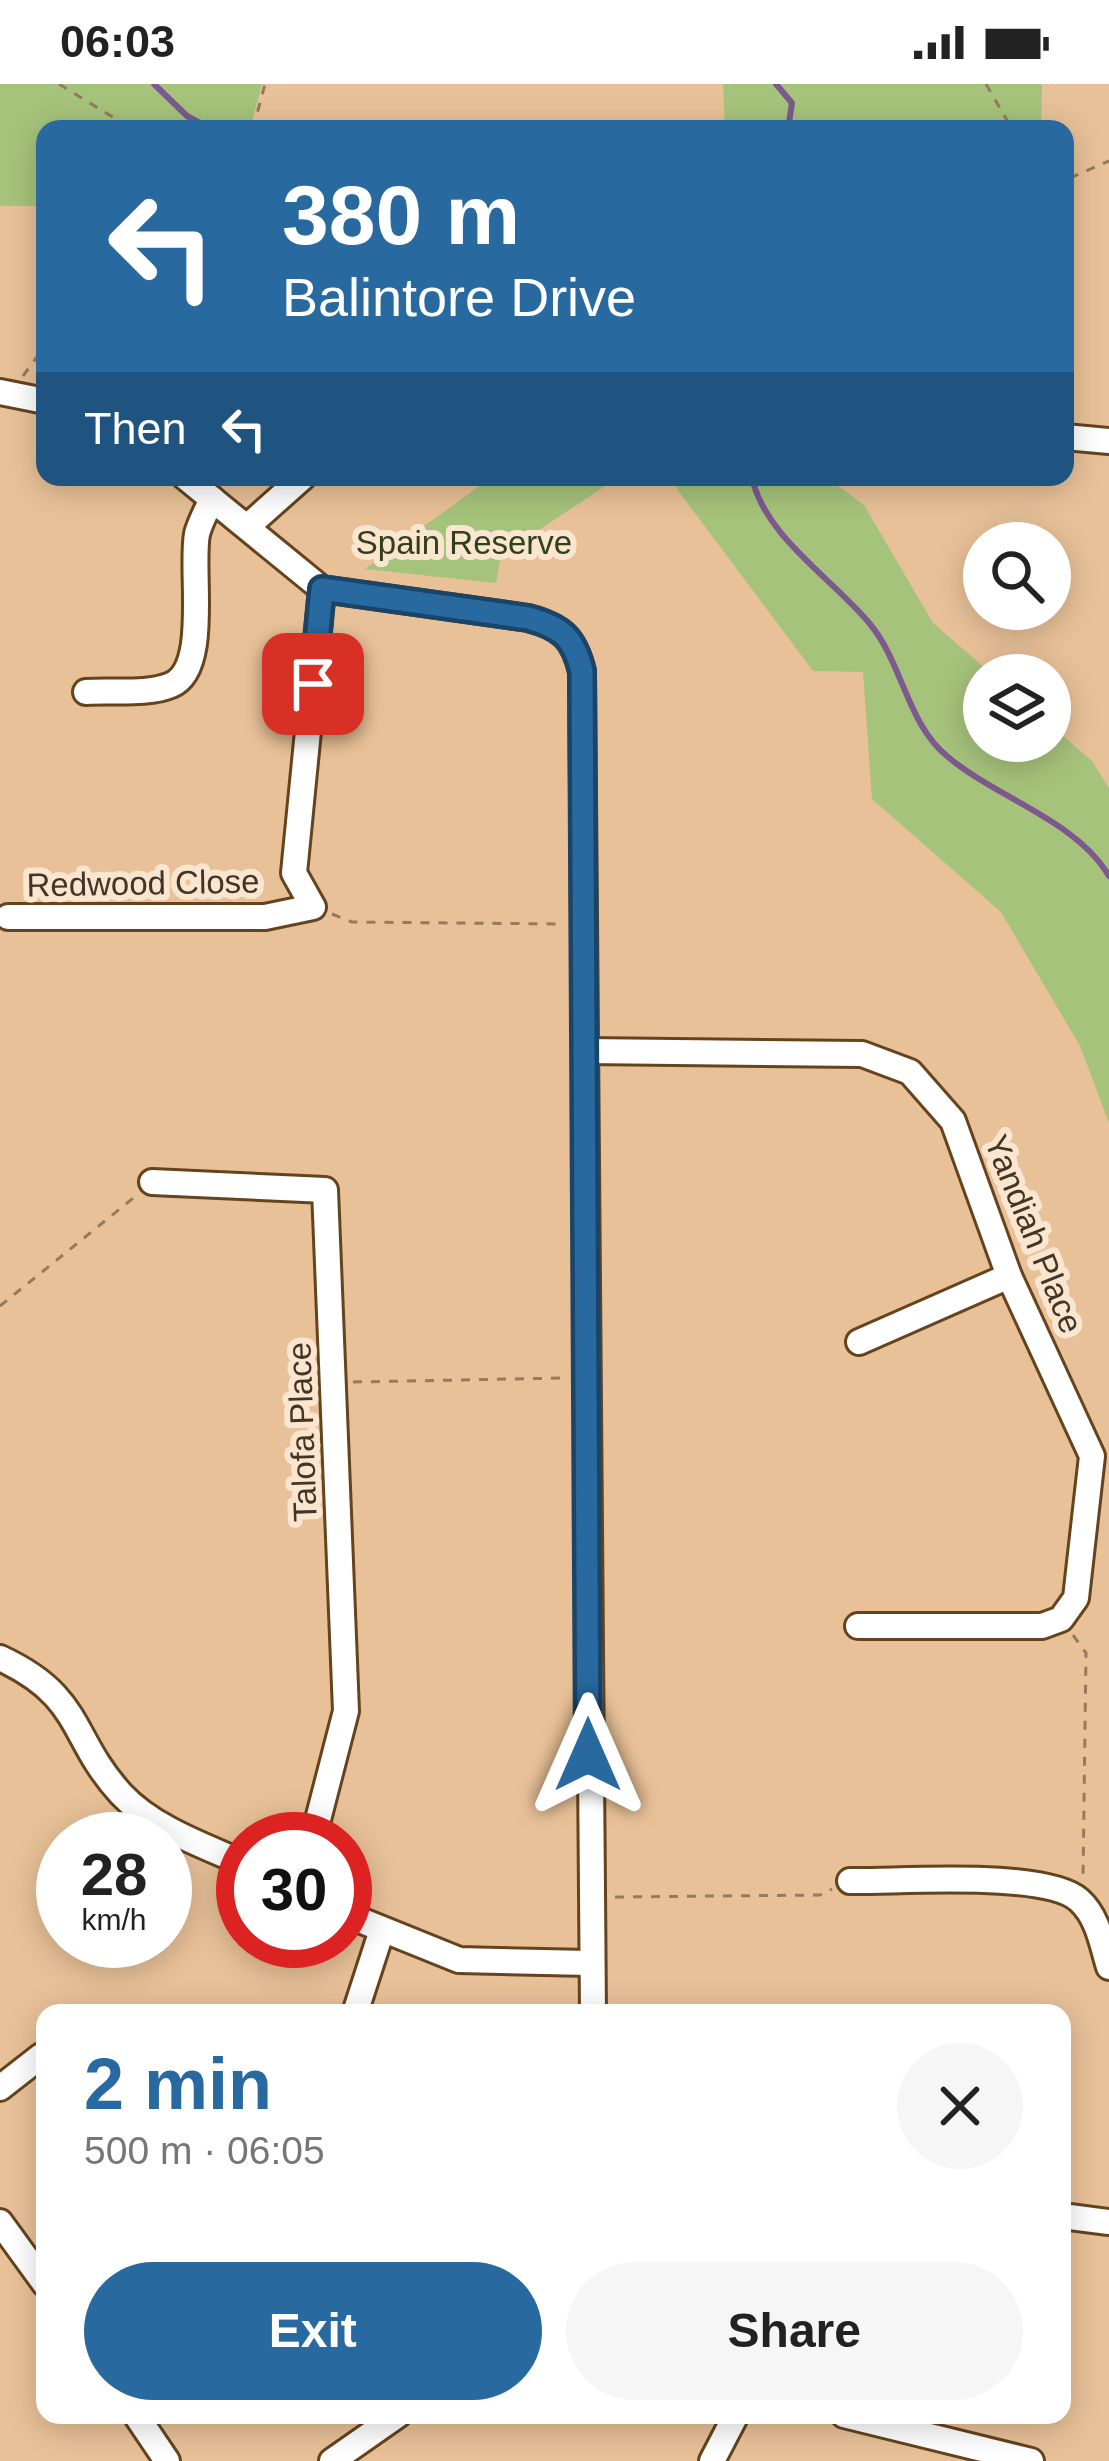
<!DOCTYPE html>
<html lang="en">
<head>
<meta charset="utf-8">
<style>
  body { margin:0; font-family:Helvetica,sans-serif; background:#f6f6f6; color:#222; height:100vh; display:flex; flex-direction:column; font-size:45px; white-space:nowrap }
  * { box-sizing:border-box; margin:0 }
  p { font-size:39px; color:#767676 }
  .icon { flex:none; width:66px; height:66px; fill:none; stroke:currentColor; stroke-width:2; stroke-linecap:round; stroke-linejoin:round }
  .map { position:relative; flex:1; overflow:hidden }
  .sheet { position:absolute; left:36px; top:1920px; width:1035px; height:420px; display:flex; flex-direction:column; background:#fff; border-radius:24px; box-shadow:0 6px 30px #0003 }
  .sheet>* { flex:none }
  .hud { position:absolute; left:36px; top:36px; width:1038px; height:366px; border-radius:24px; box-shadow:0 6px 30px #0003; background:#286aa0; color:#fff; overflow:hidden }
  .tools { position:absolute; left:963px; top:438px; display:grid; gap:24px }
  .tools a { display:grid; place-items:center; width:108px; height:108px; border-radius:50%; background:#fff; box-shadow:0 6px 30px #0003; font-size:60px }
  .speed { position:absolute; left:36px; top:1728px; display:flex; gap:24px; font-size:60px; font-weight:700; text-align:center }
  .speed>* { display:grid; place-content:center; width:156px; height:156px; border-radius:50%; background:#fff; box-shadow:0 6px 30px #0003; line-height:1 }
  .speed small { font-size:30px; font-weight:400 }
  .speed .limit { border:18px solid #d22; background:#fff; color:#111 }
  .pin { position:absolute; display:grid; place-items:center; width:102px; height:102px; color:#fff; margin:-51px; border-radius:24px; box-shadow:0 6px 18px #0006 }
  .me { position:absolute; width:132px; margin:-66px; rotate:0deg; stroke-linejoin:round; filter:drop-shadow(0 0 9px #0008) }
  .turn { display:flex; align-items:center; gap:42px; height:252px; padding:0 48px; font-size:54px }
  .turn .icon { width:156px; height:156px; stroke-width:2.5 }
  .turn b { display:block; font-size:84px; line-height:102px }
  .then { display:flex; align-items:center; height:114px; padding:0 48px; background:#0003; gap:24px; font-size:45px }
  .round { display:grid; place-items:center; flex:none; width:126px; height:126px; border-radius:63px; background:#f6f6f6 }
  .summary { display:flex; align-items:center; justify-content:space-between; height:204px; padding:0 48px }
  h1 { font-size:72px; font-weight:600; line-height:90px; color:#286aa0 }
  .action { display:flex; gap:24px; margin-top:auto; padding:24px 48px }
  .action a { flex:1; height:138px; border-radius:72px; background:#286aa0; color:#fff; font-size:48px; font-weight:600; line-height:138px; text-align:center }
  .action a+a { background:#f6f6f6; color:#222 }
  .status { display:flex; justify-content:space-between; align-items:center; height:84px; padding:0 60px; background:#fff; direction:ltr }
  .status svg { height:33px; fill:currentColor }
  .map>svg:first-child { display:block }
  .green { fill:#a6c37b }
  .lines { fill:none; stroke-linecap:round; stroke-linejoin:round }
  .stream { stroke:#7d598f; stroke-width:6 }
  .minor-casing { stroke:#65431d; stroke-width:30 }
  .path { stroke:#967a5e; stroke-width:3; stroke-dasharray:9 9; stroke-linecap:butt }
  .minor { stroke:#fff; stroke-width:24 }
  .route-casing { stroke:#1a4568; stroke-width:30 }
  .route { stroke:#286aa0; stroke-width:21 }
  .labels { text-anchor:middle; dominant-baseline:central; stroke-width:12; stroke-linejoin:round; paint-order:stroke }
  .park-label { font-size:33px; fill:#314018; stroke:#fae5d1 }
  .street-label { font-size:33px; fill:#443424; stroke:#fae5d1 }
</style>
</head>
<body>
<div class="status"><b>06:03</b><svg viewBox="0 0 49 12"><path d="M0 12V9h3v3zM5 12V6h3v6zM10 12V3h3v9zM15 12V0h3v12zM26 1h20v11H26zM47 4h2v5h-2z"/></svg></div>
<div class="map">
<svg width="1109" height="2377" viewBox="0 0 1109 2377">
  <rect width="100%" height="100%" fill="#e8c198"/>
  <g class="green">
    <polygon points="0,0 262,0 250,45 45,45 45,122 0,122"/>
    <polygon points="723,0 1042,0 1041,45 725,45"/>
    <polygon points="492,393 619,393 501,471 496,499 365,485"/>
    <polygon points="668,393 826,393 864,421 933,539 993,591 984,591 984,657 1050,657 1050,641 1092,677 1109,704 1109,1039 1080,962 1001,828 872,715 863,588 813,587"/>
  </g>
  <g class="lines">
    <g class="stream">
      <polyline points="154,0 187,32 211,45"/>
      <polyline points="776,0 792,19 788,45"/>
      <path d="M 752,393 C 764,452 832,494 870,540 C 903,580 907,640 948,673 C 997,714 1077,737 1109,792"/>
    </g>
    <defs>
      <g id="minor">
        <polyline points="0,308 45,317"/>
        <polyline points="1065,353 1109,357"/>
        <path d="M 185,393 L 322,505 L 528,534 C 562,543 574,554 582,588 L 593,1929"/>
        <polyline points="248,442 303,393"/>
        <path d="M 86,608 C 111,606 148,611 171,601 C 210,585 190,486 197,450 C 200,438 207,426 212,415"/>
        <polyline points="8,833 265,833 313,823 294,789 322,505"/>
        <polyline points="585,967 862,970 910,988 953,1037 1009,1192 1092,1372 1076,1514 1061,1535 1042,1542 858,1542"/>
        <polyline points="152,1098 325,1106 346,1627 313,1755"/>
        <polyline points="859,1258 1009,1192"/>
        <path d="M 0,1574 C 84,1613 69,1653 121,1710 C 153,1744 202,1761 243,1779"/>
        <path d="M 850,1797 C 899,1798 1045,1786 1079,1816 C 1098,1833 1102,1860 1109,1883"/>
        <polyline points="345,1830 459,1876 589,1879"/>
        <polyline points="355,1929 381,1849"/>
        <polyline points="0,2004 41,1972"/>
        <polyline points="1062,2132 1109,2138"/>
        <polyline points="0,2138 45,2200"/>
        <polyline points="136,2331 167,2377"/>
        <polyline points="844,2331 1031,2377"/>
        <polyline points="332,2377 398,2331"/>
        <polyline points="712,2377 736,2331"/>
      </g>
    </defs>
    <use href="#minor" class="minor-casing"/>
    <g class="path">
      <polyline points="59,0 132,45"/>
      <polyline points="986,0 1012,45"/>
      <polyline points="253,45 265,0"/>
      <polyline points="1065,91 1070,94 1065,103"/>
      <polyline points="1070,94 1109,77"/>
      <polyline points="23,292 45,262"/>
      <polyline points="332,830 352,838 561,840"/>
      <polyline points="0,1222 137,1111"/>
      <polyline points="353,1298 565,1294"/>
      <polyline points="1073,1551 1086,1569 1083,1795"/>
      <polyline points="615,1813 820,1811 832,1805"/>
    </g>
    <use href="#minor" class="minor"/>
  </g>
  <g class="lines">
    <defs>
      <path id="route" d="M 313,600 L 322,505 L 528,534 C 562,543 574,554 582,587 L 588,1671"/>
    </defs>
    <use href="#route" class="route-casing"/>
    <use href="#route" class="route"/>
  </g>
  <g class="labels">
    <g class="park-label">
      <text x="464" y="458">Spain Reserve</text>
    </g>
    <g class="street-label">
      <text transform="translate(143 799) rotate(-1)">Redwood Close</text>
      <text transform="translate(1034 1150) rotate(68)">Yandiah Place</text>
      <text transform="translate(302 1348) rotate(-92)">Talofa Place</text>
    </g>
  </g>
</svg>
<div class="tools">
<a><svg class="icon" aria-label="search" viewBox="0 0 24 24"><circle cx="10" cy="10" r="6"/><path d="M15 15l6 6"/></svg></a>
<a><svg class="icon" aria-label="layers" viewBox="0 0 24 24"><path d="M12 4l9 5-9 5-9-5zM3 14l9 5 9-5"/></svg></a>
</div>
<div class="speed"><div>28<small>km/h</small></div><div class="limit">30</div></div>
<div class="pin" style="left:313px;top:600px;background:#d93025"><svg class="icon" aria-label="arrive" viewBox="0 0 24 24"><path d="M6 21V4h12l-3 4 3 4H6"/></svg></div>
<svg class="me" style="left:588px;top:1671px" viewBox="-20 -20 40 40"><path d="M0-17L14 15 0 8-14 15z" fill="#286aa0" stroke="#fff" stroke-width="4"/></svg>
<div class="hud">
<div class="turn"><svg class="icon" aria-label="left" viewBox="0 0 24 24"><path d="M17 20v-9H6M10 6l-5 5 5 5"/></svg><div><b>380 m</b>Balintore Drive</div></div>
<div class="then">Then<svg class="icon" aria-label="left" viewBox="0 0 24 24"><path d="M17 20v-9H6M10 6l-5 5 5 5"/></svg></div>
</div>
<section class="sheet">
<div class="summary"><div><h1>2 min</h1><p>500 m · 06:05</p></div><a class="round"><svg class="icon" aria-label="close" viewBox="0 0 24 24"><path d="M6 6l12 12M18 6L6 18"/></svg></a></div>
<div class="action"><a>Exit</a><a>Share</a></div>
</section>
</div>
</body>
</html>
